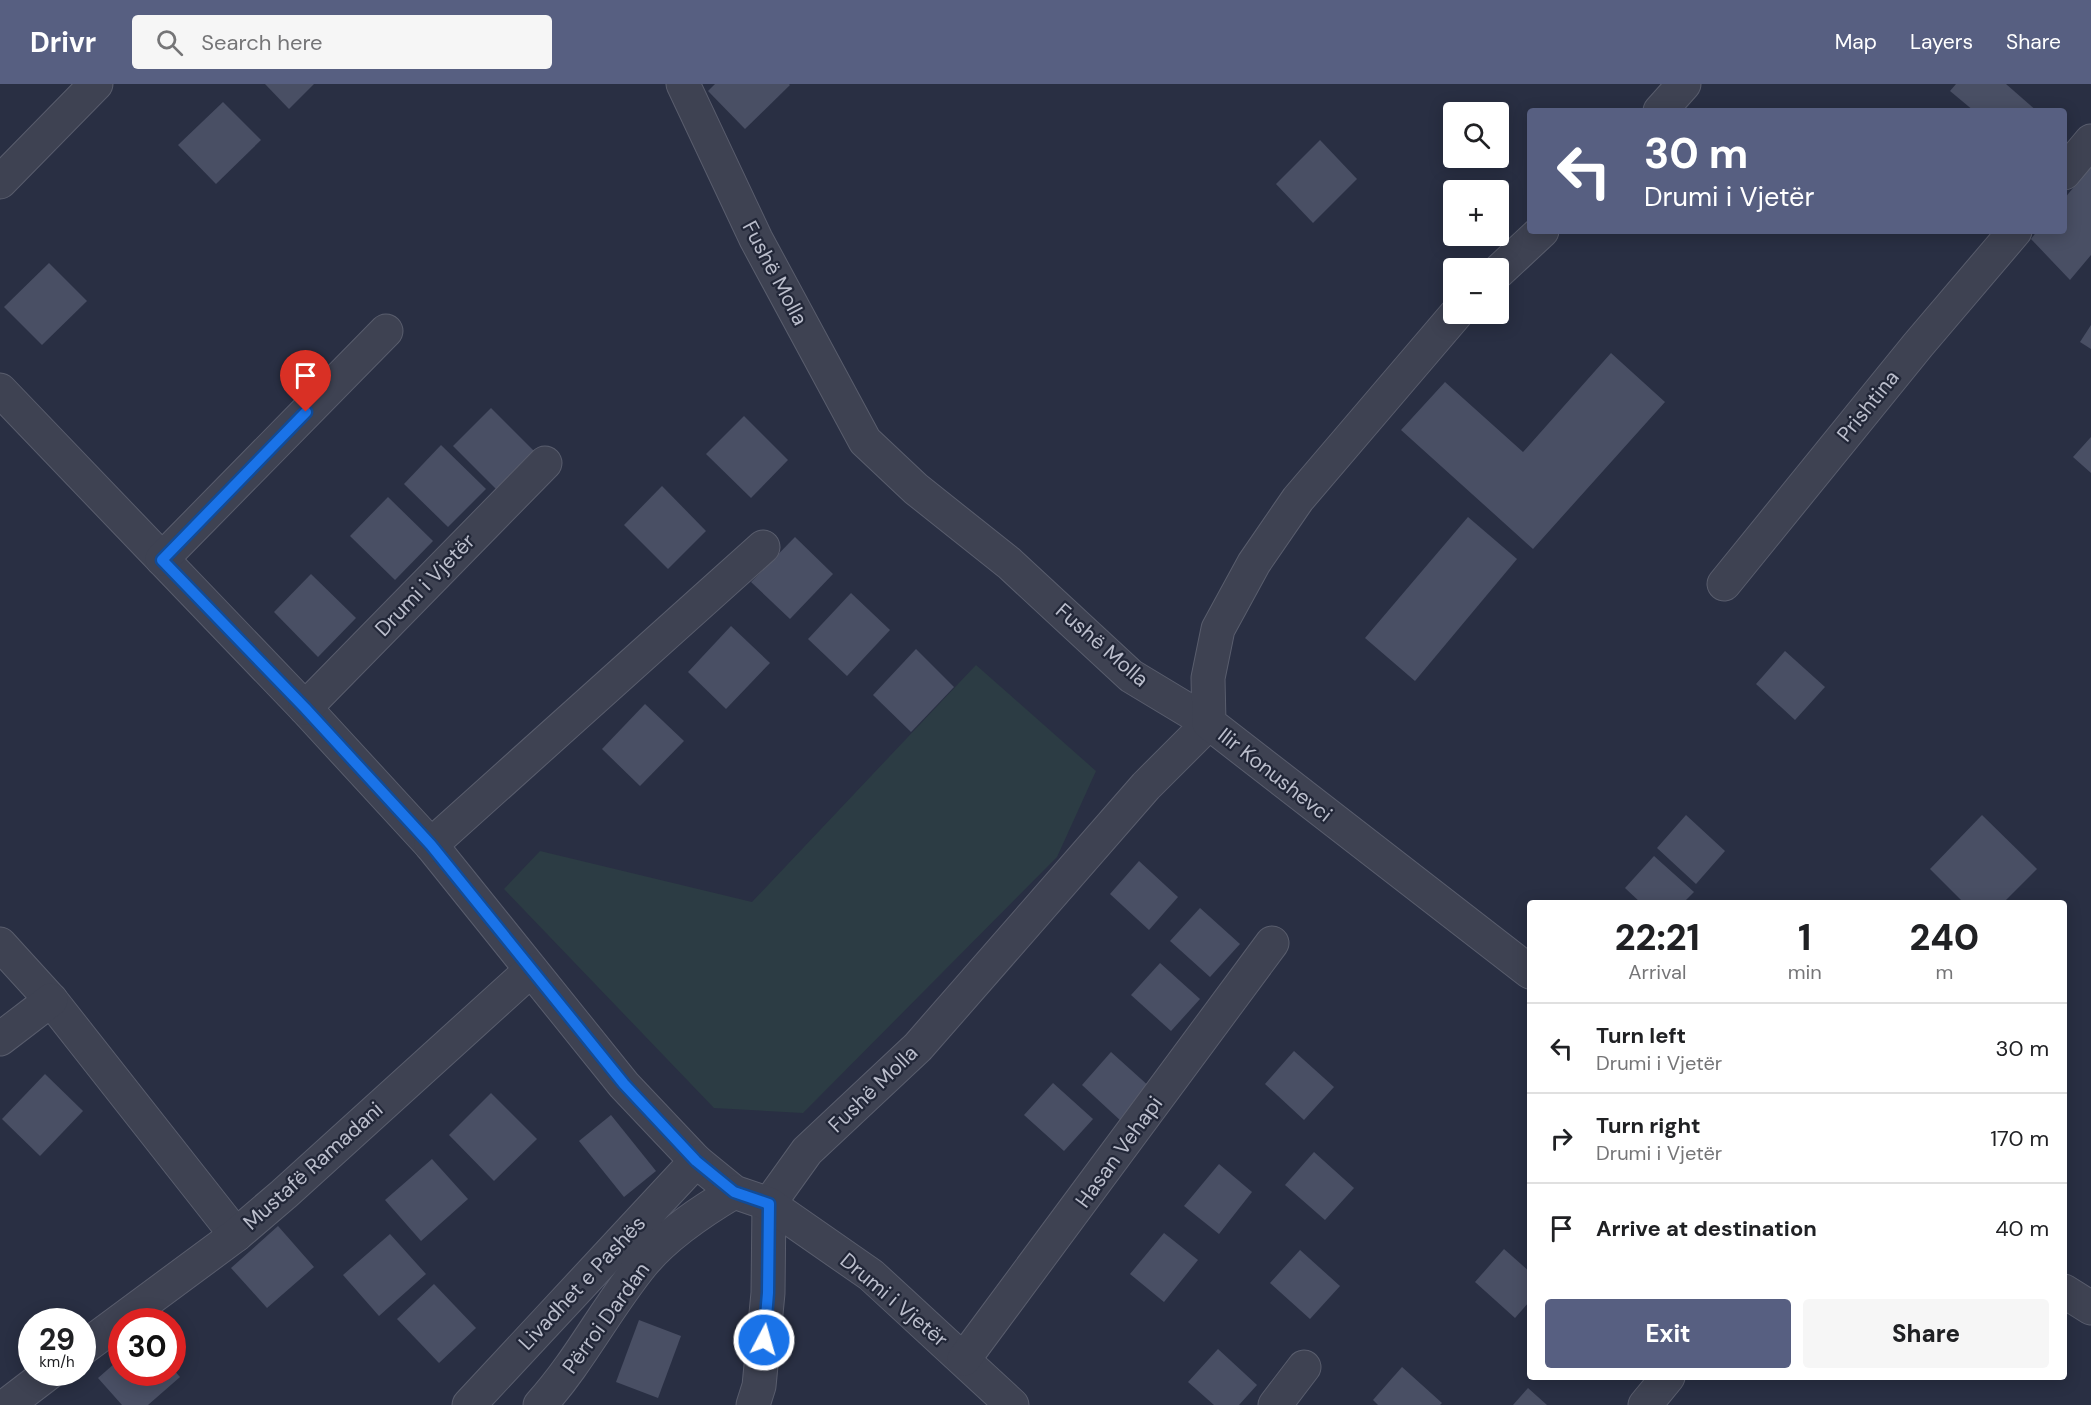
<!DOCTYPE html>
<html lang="en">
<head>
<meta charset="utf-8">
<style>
  body { margin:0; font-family:"DM Sans",sans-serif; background:#f6f6f6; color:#202124; height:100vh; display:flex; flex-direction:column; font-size:22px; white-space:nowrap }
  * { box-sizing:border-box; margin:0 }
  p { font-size:20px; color:#757577 }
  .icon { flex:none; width:33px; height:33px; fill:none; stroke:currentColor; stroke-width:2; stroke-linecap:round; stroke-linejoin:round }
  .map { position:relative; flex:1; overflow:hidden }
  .drawer { position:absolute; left:1527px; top:816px; width:540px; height:480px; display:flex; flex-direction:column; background:#fff; border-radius:6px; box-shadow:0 3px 15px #0003 }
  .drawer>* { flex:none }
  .banner { position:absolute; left:1527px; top:24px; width:540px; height:126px; border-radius:6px; box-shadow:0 3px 15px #0003; background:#575f81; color:#fff; overflow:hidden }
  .tools { position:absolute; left:1443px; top:18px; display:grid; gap:12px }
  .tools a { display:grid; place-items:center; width:66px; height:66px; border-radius:6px; background:#fff; box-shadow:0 3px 15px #0003; font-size:30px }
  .speed { position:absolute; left:18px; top:1224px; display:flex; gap:12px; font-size:30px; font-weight:700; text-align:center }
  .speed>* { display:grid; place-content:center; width:78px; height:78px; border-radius:50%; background:#fff; box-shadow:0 3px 15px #0003; line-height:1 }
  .speed small { font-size:15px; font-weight:400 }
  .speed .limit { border:9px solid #d22; background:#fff; color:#111 }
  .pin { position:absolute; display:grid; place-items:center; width:51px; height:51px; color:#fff; margin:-62px -26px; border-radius:50% 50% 50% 0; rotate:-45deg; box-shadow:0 0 6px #0007 }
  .pin .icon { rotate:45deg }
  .me { position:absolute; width:66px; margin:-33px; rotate:6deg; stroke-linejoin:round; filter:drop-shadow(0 0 4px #0008) }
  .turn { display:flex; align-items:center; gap:21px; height:126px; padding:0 18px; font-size:27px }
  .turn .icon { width:78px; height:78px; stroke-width:2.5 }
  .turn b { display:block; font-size:42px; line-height:51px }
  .eta { display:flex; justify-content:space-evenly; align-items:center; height:102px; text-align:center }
  .eta b { font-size:36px; font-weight:800; line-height:42px }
  .button { display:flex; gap:12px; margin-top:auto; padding:12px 18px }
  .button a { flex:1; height:69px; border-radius:6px; background:#575f81; color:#fff; font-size:24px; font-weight:800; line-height:69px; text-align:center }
  .button a+a { background:#f6f6f6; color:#202124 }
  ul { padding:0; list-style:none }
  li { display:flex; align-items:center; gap:18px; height:90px; padding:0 18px; border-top:2px solid #e0e0e0 }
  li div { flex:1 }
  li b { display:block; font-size:22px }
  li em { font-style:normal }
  header { display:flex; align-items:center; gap:36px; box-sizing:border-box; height:84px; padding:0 30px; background:#575f81; color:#fff }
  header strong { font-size:28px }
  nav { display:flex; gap:33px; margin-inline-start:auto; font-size:21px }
  .search { width:420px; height:54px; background:#f6f6f6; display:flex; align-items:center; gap:15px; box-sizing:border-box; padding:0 21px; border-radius:6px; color:#757577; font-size:22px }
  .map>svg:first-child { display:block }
  .green { fill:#2c3c44 }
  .building { fill:#494f64 }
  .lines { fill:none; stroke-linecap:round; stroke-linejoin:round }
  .minor-casing { stroke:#595d6d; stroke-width:35 }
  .minor { stroke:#3e4252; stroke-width:33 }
  .route-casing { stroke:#114b97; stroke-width:15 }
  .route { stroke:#1a73e8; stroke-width:10 }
  .labels { text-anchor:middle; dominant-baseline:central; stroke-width:4.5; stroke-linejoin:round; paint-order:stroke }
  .street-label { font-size:21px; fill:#bbbecc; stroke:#222738 }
</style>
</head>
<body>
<header>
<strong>Drivr</strong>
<div class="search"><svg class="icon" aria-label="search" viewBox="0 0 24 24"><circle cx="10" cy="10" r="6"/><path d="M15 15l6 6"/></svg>Search here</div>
<nav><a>Map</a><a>Layers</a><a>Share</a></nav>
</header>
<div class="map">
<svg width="2091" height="1321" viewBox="0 0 2091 1321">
  <rect width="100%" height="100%" fill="#292f43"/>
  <polygon class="green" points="976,581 1096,687 1057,773 803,1029 714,1024 504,805 540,767 752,818"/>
  <g class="building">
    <polygon points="265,0 314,0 289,25"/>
    <polygon points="715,0 789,0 790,1 745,45 708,7"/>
    <polygon points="1956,0 2006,0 2037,27 1974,27 1950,7"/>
    <polygon points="223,18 261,56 216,100 178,61"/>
    <polygon points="1320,56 1357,95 1313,139 1276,100"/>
    <polygon points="2091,82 2091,171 2070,196 2031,155 2037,147 2064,147 2064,115"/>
    <polygon points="49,179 87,217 42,261 4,223"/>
    <polygon points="2091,241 2091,265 2080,258"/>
    <polygon points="1611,269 1665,318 1533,465 1401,346 1445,298 1523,368"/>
    <polygon points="491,324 535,368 497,406 453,362"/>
    <polygon points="744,332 788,376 751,414 706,370"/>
    <polygon points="2091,353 2091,389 2073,373"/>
    <polygon points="441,361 486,405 448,443 404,400"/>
    <polygon points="662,402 706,447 668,485 624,441"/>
    <polygon points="388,413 433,457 395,496 350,452"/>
    <polygon points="1468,433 1517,475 1415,597 1365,554"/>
    <polygon points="795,453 833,490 790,535 751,498"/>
    <polygon points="311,490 356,534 318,573 274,528"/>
    <polygon points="851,509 890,546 847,592 808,555"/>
    <polygon points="731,542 770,579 726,625 688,588"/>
    <polygon points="916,565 954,603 911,648 873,611"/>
    <polygon points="1785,567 1825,603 1795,636 1756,600"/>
    <polygon points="645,620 684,657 640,702 602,665"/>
    <polygon points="1686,731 1725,767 1696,800 1657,764"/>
    <polygon points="1982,731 2037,785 2003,819 1964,819 1930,785"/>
    <polygon points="1654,772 1694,808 1683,819 1641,819 1625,804"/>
    <polygon points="1139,777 1178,813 1149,846 1110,810"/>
    <polygon points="1200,824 1240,860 1210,893 1170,857"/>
    <polygon points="1160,879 1200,915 1171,947 1131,911"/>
    <polygon points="1294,967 1334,1003 1304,1036 1265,1000"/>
    <polygon points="1111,968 1151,1004 1121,1037 1082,1001"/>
    <polygon points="45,990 83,1027 40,1072 2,1035"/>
    <polygon points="1053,999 1093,1035 1064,1067 1024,1031"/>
    <polygon points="491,1009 537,1055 494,1097 449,1051"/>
    <polygon points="611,1031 656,1087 624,1113 579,1057"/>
    <polygon points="1314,1068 1354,1104 1325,1136 1285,1101"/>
    <polygon points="432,1075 468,1115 421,1157 385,1116"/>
    <polygon points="1219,1080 1252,1108 1219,1150 1184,1122"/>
    <polygon points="278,1142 314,1183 267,1224 231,1184"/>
    <polygon points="1164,1149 1198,1176 1164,1218 1130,1190"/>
    <polygon points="390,1150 426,1190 379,1232 343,1191"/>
    <polygon points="1504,1165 1530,1188 1530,1217 1515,1234 1475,1198"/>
    <polygon points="1300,1166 1340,1202 1310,1235 1270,1199"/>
    <polygon points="434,1200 476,1244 439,1279 397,1235"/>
    <polygon points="639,1236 681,1252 658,1314 616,1298"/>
    <polygon points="1218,1265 1257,1301 1239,1321 1214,1321 1188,1298"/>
    <polygon points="122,1273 122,1288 172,1288 172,1284 180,1293 148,1321 122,1321 98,1294"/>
    <polygon points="1402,1283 1442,1319 1440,1321 1378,1321 1373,1316"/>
    <polygon points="1528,1304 1547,1321 1513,1321"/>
  </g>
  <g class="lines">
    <defs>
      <g id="minor">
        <polyline points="683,0 756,155 865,357 916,405 1009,479 1131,592 1209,639 1146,702 918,963 807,1067 769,1120 768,1209 759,1302 753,1321"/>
        <polyline points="1660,27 1684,0"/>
        <polyline points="2064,89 2091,57"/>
        <polyline points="0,98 96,0"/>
        <polyline points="1498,188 1542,147"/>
        <polyline points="1456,230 1298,415 1254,479 1218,545 1208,594 1209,639 1530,888"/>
        <polyline points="0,306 305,624 431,761 624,1001 696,1077 734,1108 769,1120 871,1191 1012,1321"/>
        <polyline points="162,475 386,247"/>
        <polyline points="1724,500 1918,261 2015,147"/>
        <polyline points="305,624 545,379"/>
        <polyline points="431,761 763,463"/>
        <polyline points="0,860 51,916 236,1151"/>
        <polyline points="0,955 51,916"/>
        <polyline points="2064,1207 2091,1224"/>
        <polyline points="82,1265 236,1151 284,1110 531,886"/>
        <polyline points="964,1275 1272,859"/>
        <polyline points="7,1321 50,1288"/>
        <polyline points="469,1321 696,1077"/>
        <path d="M 540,1321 C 580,1277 606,1224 643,1179 C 667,1150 702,1127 734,1108"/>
        <polyline points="1275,1321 1304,1283"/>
        <polyline points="1645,1321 1668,1293"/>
      </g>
    </defs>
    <use href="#minor" class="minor-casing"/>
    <use href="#minor" class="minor"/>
  </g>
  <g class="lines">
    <defs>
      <polyline id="route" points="306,328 162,476 305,624 431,761 624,1000 696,1077 734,1108 769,1120 768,1209 764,1256"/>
    </defs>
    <use href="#route" class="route-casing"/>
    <use href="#route" class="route"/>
  </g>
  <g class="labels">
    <g class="street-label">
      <text transform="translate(775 189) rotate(62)">Fushë Molla</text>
      <text transform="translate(1868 322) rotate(-51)">Prishtina</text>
      <text transform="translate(425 501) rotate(-46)">Drumi i Vjetër</text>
      <text transform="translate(1102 561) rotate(41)">Fushë Molla</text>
      <text transform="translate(1275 691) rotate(38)">Ilir Konushevci</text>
      <text transform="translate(873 1005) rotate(-44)">Fushë Molla</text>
      <text transform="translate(1119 1068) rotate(-54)">Hasan Vehapi</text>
      <text transform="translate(313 1082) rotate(-42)">Mustafë Ramadani</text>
      <text transform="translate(582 1199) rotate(-47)">Livadhet e Pashës</text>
      <text transform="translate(894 1216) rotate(40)">Drumi i Vjetër</text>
      <text transform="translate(606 1234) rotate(-54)">Përroi Dardan</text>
    </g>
  </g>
</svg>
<div class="tools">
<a><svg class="icon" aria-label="search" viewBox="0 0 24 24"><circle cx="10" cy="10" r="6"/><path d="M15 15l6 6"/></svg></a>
<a>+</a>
<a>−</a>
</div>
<div class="speed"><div>29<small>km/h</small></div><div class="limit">30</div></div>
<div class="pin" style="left:306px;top:328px;background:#d93025"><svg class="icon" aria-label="arrive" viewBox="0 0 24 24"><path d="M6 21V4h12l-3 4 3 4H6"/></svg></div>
<svg class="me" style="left:764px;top:1256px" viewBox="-20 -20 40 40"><circle r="17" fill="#1a73e8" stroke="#fff" stroke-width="3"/><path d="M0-11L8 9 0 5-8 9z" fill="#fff"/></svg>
<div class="banner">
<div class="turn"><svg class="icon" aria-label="left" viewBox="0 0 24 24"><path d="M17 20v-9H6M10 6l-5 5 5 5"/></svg><div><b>30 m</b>Drumi i Vjetër</div></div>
</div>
<section class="drawer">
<div class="eta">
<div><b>22:21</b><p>Arrival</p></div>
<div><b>1</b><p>min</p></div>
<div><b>240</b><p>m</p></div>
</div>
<ul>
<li><svg class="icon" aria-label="left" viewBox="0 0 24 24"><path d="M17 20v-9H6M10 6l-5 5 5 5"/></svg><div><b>Turn left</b><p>Drumi i Vjetër</p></div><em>30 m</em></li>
<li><svg class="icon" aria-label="right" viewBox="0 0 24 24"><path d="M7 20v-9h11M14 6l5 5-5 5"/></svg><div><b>Turn right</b><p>Drumi i Vjetër</p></div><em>170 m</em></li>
<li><svg class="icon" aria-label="arrive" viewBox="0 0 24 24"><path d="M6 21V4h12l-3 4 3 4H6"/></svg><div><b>Arrive at destination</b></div><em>40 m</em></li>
</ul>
<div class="button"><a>Exit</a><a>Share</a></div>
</section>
</div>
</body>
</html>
